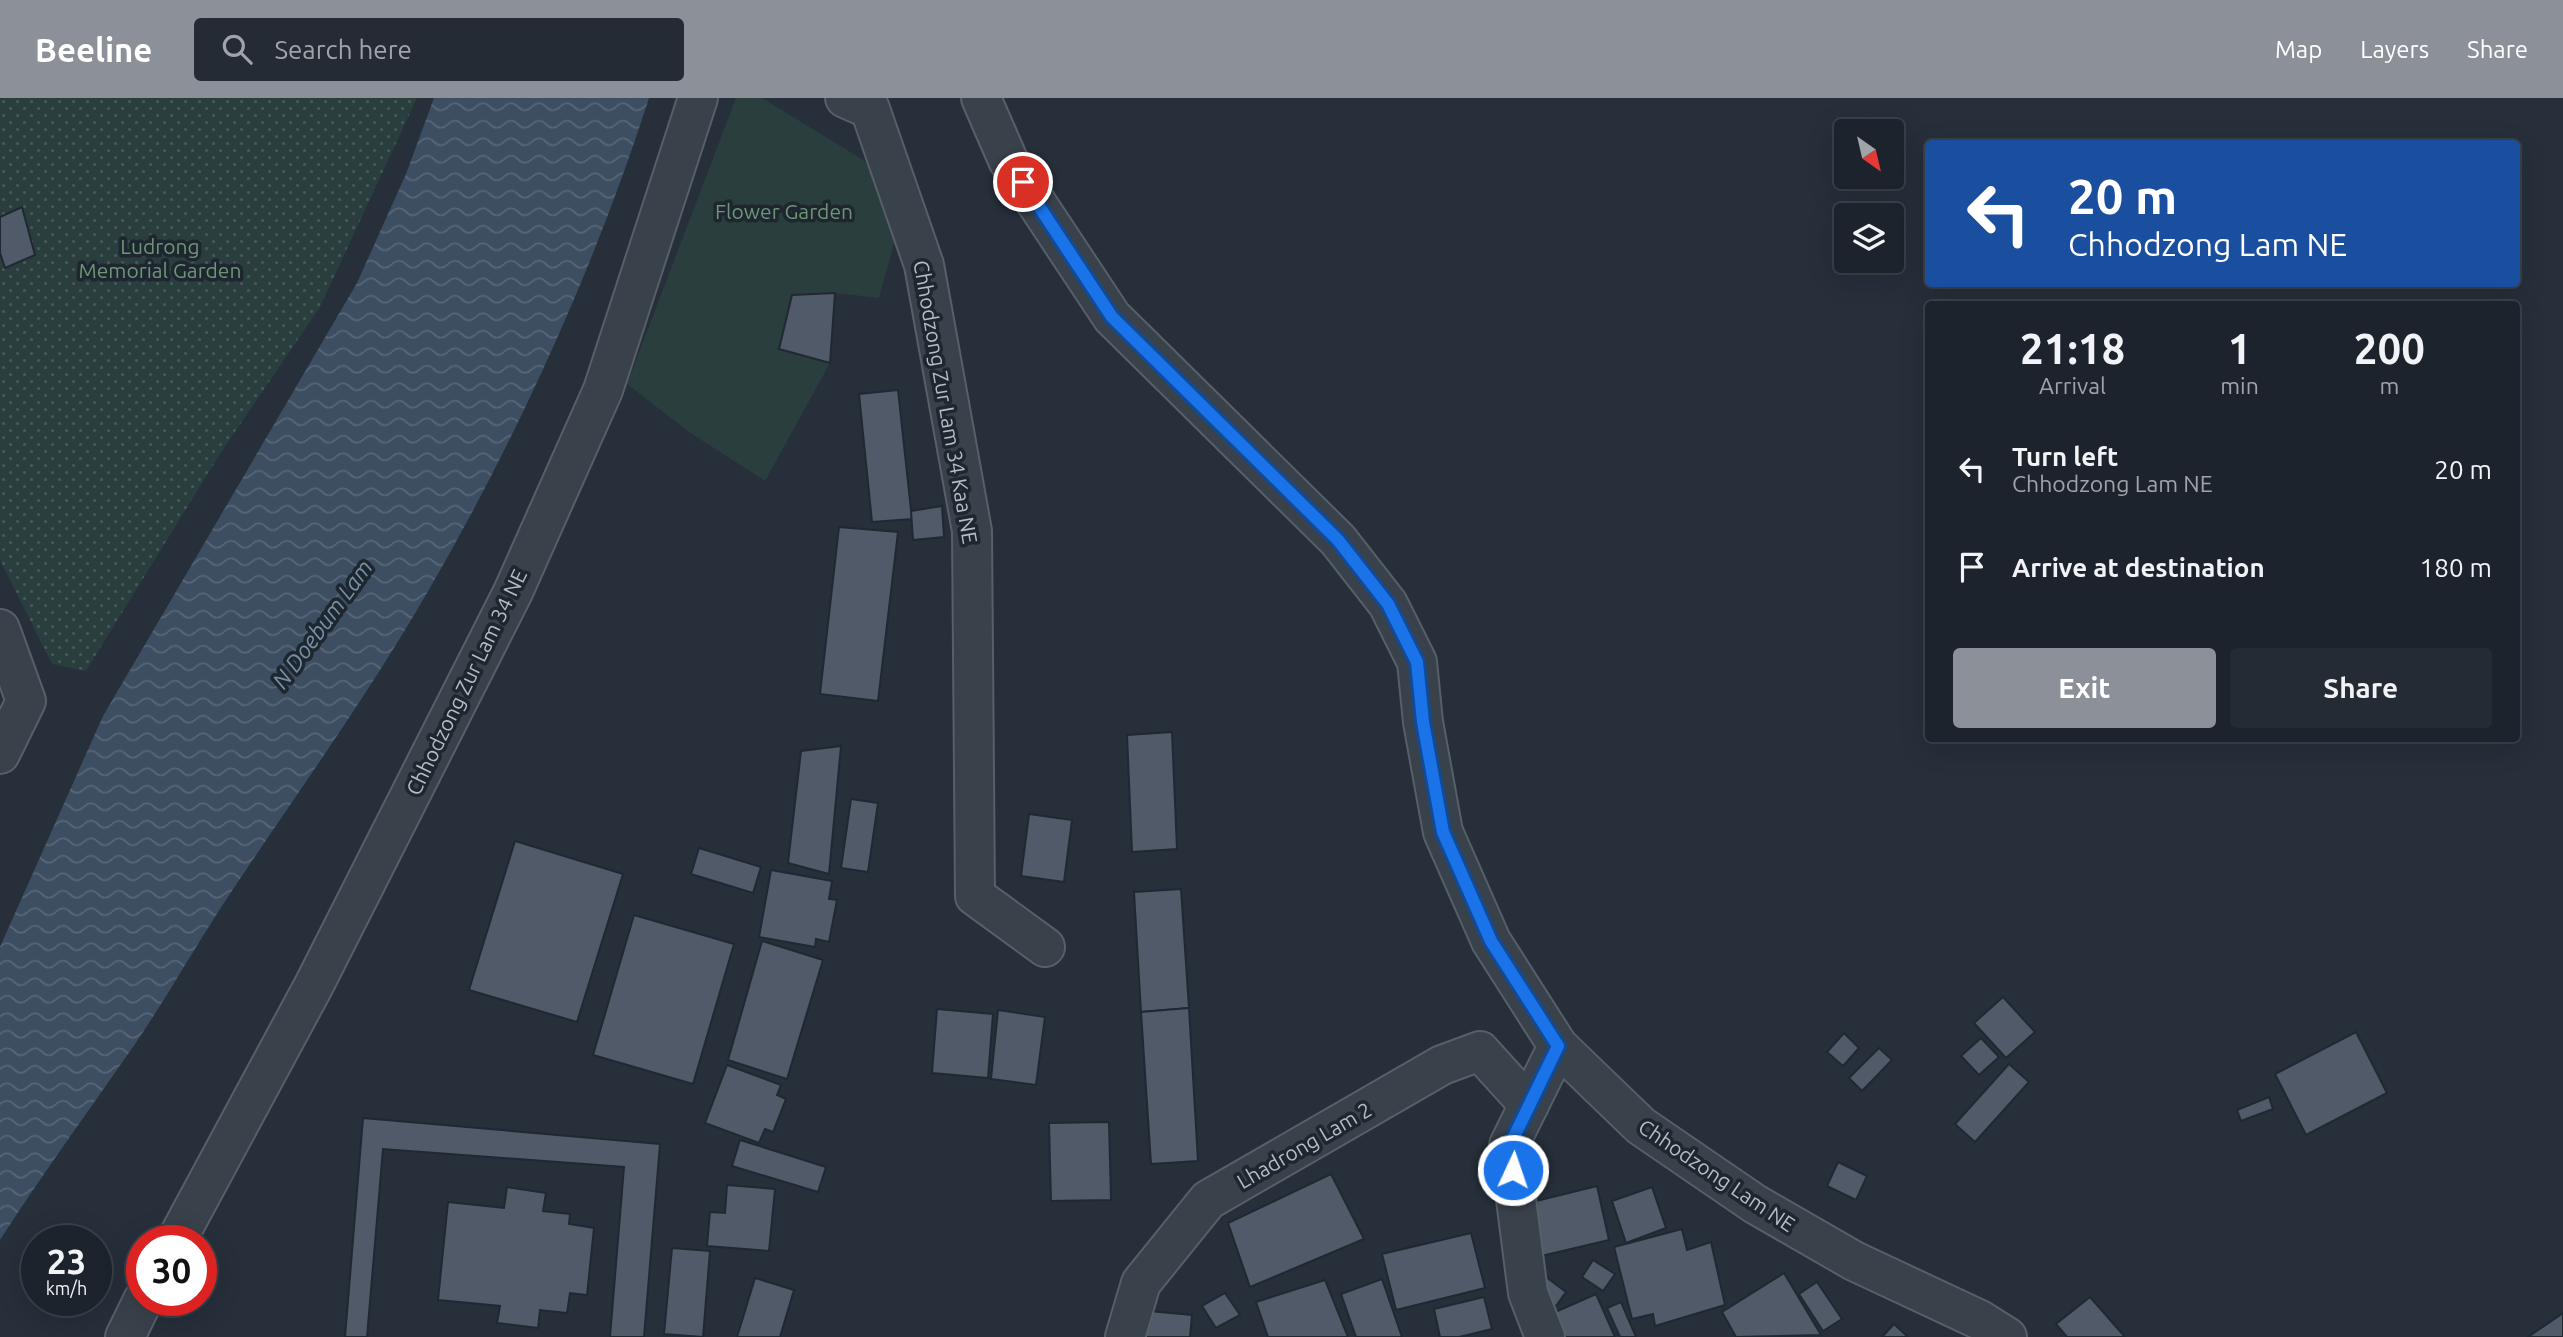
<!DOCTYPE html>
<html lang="en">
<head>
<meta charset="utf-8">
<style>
  body { margin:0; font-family:Ubuntu,sans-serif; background:#252b34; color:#f1f3f6; height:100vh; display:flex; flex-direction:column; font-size:26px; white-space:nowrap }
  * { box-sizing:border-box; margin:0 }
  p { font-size:23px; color:#a0a4a9 }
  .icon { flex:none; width:38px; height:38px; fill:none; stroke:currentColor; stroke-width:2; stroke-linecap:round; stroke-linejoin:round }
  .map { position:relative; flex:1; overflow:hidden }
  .panel { position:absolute; left:1925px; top:203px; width:595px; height:441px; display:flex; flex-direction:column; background:#1c232c; border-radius:7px; box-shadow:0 7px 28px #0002,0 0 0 2px #3a4048 }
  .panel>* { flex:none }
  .guide { position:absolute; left:1925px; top:42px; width:595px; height:147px; border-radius:7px; box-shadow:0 7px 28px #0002,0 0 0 2px #3a4048; background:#1a4fa0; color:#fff; overflow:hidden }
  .needle { width:46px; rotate:146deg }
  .tools { position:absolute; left:1834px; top:21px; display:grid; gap:14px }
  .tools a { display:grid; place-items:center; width:70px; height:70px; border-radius:7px; background:#1c232c; box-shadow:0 7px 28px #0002,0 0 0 2px #3a4048; font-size:35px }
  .speed { position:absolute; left:21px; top:1127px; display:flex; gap:14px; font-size:35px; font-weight:700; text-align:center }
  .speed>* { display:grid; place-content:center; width:91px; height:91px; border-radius:50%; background:#1c232c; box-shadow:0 7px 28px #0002,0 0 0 2px #3a4048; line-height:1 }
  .speed small { font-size:18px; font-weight:400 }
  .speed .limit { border:10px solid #d22; background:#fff; color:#111 }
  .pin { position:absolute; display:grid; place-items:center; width:60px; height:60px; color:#fff; margin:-30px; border:4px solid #fff; border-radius:50%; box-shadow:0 2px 7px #0007 }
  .me { position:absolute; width:77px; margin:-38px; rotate:3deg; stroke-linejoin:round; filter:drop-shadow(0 0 5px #0008) }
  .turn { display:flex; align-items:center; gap:24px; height:147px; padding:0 28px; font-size:32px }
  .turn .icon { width:91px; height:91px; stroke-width:2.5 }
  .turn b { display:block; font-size:49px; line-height:60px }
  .eta { display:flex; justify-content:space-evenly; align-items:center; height:119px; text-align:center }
  .eta b { font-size:42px; font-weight:600; line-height:49px }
  .action { display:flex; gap:14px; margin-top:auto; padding:14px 28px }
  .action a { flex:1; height:80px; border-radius:7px; background:#8c9099; color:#fff; font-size:28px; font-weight:600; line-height:80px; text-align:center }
  .action a+a { background:#252b34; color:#f1f3f6 }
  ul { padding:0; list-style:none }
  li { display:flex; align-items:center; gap:21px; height:98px; padding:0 28px }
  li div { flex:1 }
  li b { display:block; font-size:26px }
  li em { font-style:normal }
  header { display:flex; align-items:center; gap:42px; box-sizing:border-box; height:98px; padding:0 35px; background:#8c9099; color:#fff }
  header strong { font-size:33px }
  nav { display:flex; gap:38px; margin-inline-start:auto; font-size:24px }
  .search { width:490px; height:63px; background:#252b34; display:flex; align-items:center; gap:18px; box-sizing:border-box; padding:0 24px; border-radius:7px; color:#a0a4a9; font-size:26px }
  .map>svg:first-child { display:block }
  .grass { fill:url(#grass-dots) }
  .garden { fill:#2a3e3e }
  .water { fill:url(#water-waves) }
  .building { fill:#515a68; stroke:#202832; stroke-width:2 }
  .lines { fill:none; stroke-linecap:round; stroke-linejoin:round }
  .minor-casing { stroke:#575f69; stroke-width:42 }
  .minor { stroke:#39414b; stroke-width:38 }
  .route-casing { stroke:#114b97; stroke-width:18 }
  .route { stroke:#1a73e8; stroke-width:12 }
  .labels { text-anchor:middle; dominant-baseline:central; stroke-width:7; stroke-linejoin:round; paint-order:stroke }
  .park-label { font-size:21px; fill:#6e9576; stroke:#1e2630 }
  .street-label { font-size:21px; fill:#b5bcc6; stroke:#1e2630 }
  .water-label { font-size:23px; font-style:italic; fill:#788ea7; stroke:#1e2630 }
</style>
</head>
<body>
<header>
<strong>Beeline</strong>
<div class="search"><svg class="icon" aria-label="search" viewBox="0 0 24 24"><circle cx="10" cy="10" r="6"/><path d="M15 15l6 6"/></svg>Search here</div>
<nav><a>Map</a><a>Layers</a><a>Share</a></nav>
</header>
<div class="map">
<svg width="2563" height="1239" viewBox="0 0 2563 1239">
  <defs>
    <pattern id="grass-dots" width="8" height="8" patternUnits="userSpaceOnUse" patternTransform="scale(1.75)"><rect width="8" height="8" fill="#2a3e3e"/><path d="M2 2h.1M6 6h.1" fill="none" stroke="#475858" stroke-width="1.8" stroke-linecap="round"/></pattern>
    <pattern id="water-waves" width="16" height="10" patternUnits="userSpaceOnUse" patternTransform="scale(1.75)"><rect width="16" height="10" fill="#3d4e62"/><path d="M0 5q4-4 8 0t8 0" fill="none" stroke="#576677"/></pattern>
  </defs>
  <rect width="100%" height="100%" fill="#262f3a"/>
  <polygon class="grass" points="0,0 417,0 320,209 220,356 86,573 52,566 0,462"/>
  <polygon class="garden" points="736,0 762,0 909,90 879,200 835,195 791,198 780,251 830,265 765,383 689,334 627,286"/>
  <path class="water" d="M 434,0 L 649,0 C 595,169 516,342 427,495 C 364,604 289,706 220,811 C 191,856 165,902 135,946 C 90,1011 43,1075 0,1142 L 0,849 L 103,618 L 357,185 L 406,76 Z"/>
  <g class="building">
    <polygon points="22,109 35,157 5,170 0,155 0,119"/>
    <polygon points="835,195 830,265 779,251 792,197"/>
    <polygon points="898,292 912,421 872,424 859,296"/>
    <polygon points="942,408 944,439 913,442 911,413"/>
    <polygon points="839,429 898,434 878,603 820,596"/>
    <polygon points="1172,634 1177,751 1132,754 1127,637"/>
    <polygon points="841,648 829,776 788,765 801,653"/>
    <polygon points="851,701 878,705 868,774 841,770"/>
    <polygon points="1029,716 1072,722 1064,784 1021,778"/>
    <polygon points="515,743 623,776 577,924 469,892"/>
    <polygon points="699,750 761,769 753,795 691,776"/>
    <polygon points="771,772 832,783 829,801 837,802 829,844 816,841 815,849 759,839"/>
    <polygon points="1181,791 1189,910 1141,914 1134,794"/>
    <polygon points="634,817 734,846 693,986 593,957"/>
    <polygon points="762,843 823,862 787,981 728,962"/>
    <polygon points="2003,899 2035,934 2006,960 1974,925"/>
    <polygon points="1189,910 1198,1063 1151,1066 1141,914"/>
    <polygon points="937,911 993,916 988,980 932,975"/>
    <polygon points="998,912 1045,919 1036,987 991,981"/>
    <polygon points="2356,934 2387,995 2306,1037 2275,976"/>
    <polygon points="1844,935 1859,950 1843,968 1827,954"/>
    <polygon points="1981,940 1999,959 1979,977 1961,958"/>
    <polygon points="1879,950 1892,962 1862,993 1849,980"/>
    <polygon points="2009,966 2029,984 1975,1044 1955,1026"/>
    <polygon points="727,967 781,987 777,997 786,1001 773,1034 765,1031 759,1045 705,1025"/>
    <polygon points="2269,999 2273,1011 2241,1023 2237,1012"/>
    <polygon points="363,1020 660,1046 644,1239 610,1239 624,1069 383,1051 367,1239 345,1239"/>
    <polygon points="1109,1024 1111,1102 1051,1103 1049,1025"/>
    <polygon points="740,1042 826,1069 818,1094 732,1068"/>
    <polygon points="1838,1064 1867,1078 1856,1102 1827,1088"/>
    <polygon points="1331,1076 1364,1141 1250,1189 1228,1125"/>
    <polygon points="727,1087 775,1091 769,1153 707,1148 710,1114 725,1115"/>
    <polygon points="1597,1088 1609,1142 1537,1159 1524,1106"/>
    <polygon points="507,1089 546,1095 543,1113 570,1116 569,1126 594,1130 587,1197 570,1195 567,1215 540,1212 538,1230 497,1225 500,1208 438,1202 448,1104 504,1110"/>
    <polygon points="1652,1089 1666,1130 1626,1145 1612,1103"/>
    <polygon points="1682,1131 1687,1152 1711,1144 1725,1207 1655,1228 1653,1216 1632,1221 1614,1149"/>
    <polygon points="1471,1135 1485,1190 1396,1212 1382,1156"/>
    <polygon points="672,1150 710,1153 703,1239 664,1236"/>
    <polygon points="1593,1162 1615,1176 1603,1193 1582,1179"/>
    <polygon points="1784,1175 1821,1237 1736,1239 1722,1214"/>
    <polygon points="1546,1179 1566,1194 1556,1208 1536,1194"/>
    <polygon points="755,1180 794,1192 780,1239 737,1239"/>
    <polygon points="1382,1181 1402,1239 1356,1239 1341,1196"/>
    <polygon points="1325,1182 1348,1239 1268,1239 1256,1204"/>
    <polygon points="1817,1184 1842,1221 1823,1233 1799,1196"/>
    <polygon points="1225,1195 1240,1217 1216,1230 1202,1208"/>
    <polygon points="1596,1196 1615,1239 1563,1239 1553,1215"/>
    <polygon points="1484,1199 1492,1231 1459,1239 1440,1239 1434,1211"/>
    <polygon points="2090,1199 2125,1239 2067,1239 2056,1226"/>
    <polygon points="1621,1204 1636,1239 1620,1239 1607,1210"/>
    <polygon points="1138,1212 1192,1217 1190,1239 1136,1239"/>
    <polygon points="2563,1215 2563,1239 2528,1239"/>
    <polygon points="1894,1226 1908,1239 1882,1239"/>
  </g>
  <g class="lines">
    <defs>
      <g id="minor">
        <polyline points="845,0 870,11 924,167 972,433 975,798 1045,849"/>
        <polyline points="981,0 1008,62 1112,219 1338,442 1388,506 1417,564 1423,624 1443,734 1491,843 1558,948 1641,1028 1755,1106 1854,1163 1980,1222 2007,1239"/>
        <polyline points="0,531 26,603 0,656"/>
        <polyline points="176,1143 314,887 513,494 603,292 698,0"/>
        <polyline points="125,1239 143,1202"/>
        <polyline points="1125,1239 1141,1185 1208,1102 1442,967 1480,953 1529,1007"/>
        <polyline points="1545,1239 1528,1195 1509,1047 1558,948"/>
      </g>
    </defs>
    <use href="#minor" class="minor-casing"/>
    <use href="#minor" class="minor"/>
  </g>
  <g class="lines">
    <defs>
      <polyline id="route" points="1023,84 1112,219 1338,442 1388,506 1417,564 1423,624 1443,734 1491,843 1558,948 1510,1047 1513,1072"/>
    </defs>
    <use href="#route" class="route-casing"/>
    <use href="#route" class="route"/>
  </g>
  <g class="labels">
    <g class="park-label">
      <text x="784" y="113">Flower Garden</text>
      <text x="160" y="148">Ludrong<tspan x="160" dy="24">Memorial Garden</tspan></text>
    </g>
    <g class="street-label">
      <text transform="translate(946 304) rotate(80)">Chhodzong Zur Lam 34 Kaa NE</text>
      <text transform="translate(466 584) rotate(-64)">Chhodzong Zur Lam 34 NE</text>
      <text transform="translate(1304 1047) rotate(-30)">Lhadrong Lam 2</text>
      <text transform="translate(1717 1077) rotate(34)">Chhodzong Lam NE</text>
    </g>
    <g class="water-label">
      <text transform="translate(322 526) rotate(-54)">N Doebum Lam</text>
    </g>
  </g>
</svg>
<div class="tools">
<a><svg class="needle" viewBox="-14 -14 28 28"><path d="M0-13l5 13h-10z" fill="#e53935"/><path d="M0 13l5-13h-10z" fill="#a0a4a9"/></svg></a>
<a><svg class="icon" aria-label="layers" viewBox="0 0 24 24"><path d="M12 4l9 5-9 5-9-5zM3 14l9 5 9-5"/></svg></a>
</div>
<div class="speed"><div>23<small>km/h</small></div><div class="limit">30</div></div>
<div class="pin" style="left:1023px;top:84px;background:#d93025"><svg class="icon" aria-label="arrive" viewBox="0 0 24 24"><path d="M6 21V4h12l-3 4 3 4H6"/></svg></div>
<svg class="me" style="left:1513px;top:1072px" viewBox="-20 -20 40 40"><circle r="17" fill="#1a73e8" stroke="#fff" stroke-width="3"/><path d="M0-11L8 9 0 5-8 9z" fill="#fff"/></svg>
<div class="guide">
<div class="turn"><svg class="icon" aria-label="left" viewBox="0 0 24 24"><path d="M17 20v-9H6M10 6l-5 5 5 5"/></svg><div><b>20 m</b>Chhodzong Lam NE</div></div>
</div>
<section class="panel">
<div class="eta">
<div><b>21:18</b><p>Arrival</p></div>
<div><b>1</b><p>min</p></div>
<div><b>200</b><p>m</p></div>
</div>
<ul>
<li><svg class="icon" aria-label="left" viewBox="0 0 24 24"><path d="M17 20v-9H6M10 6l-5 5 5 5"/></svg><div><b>Turn left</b><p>Chhodzong Lam NE</p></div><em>20 m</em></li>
<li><svg class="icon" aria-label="arrive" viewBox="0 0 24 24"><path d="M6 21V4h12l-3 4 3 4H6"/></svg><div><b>Arrive at destination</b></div><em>180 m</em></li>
</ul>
<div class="action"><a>Exit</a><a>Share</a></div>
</section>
</div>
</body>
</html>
